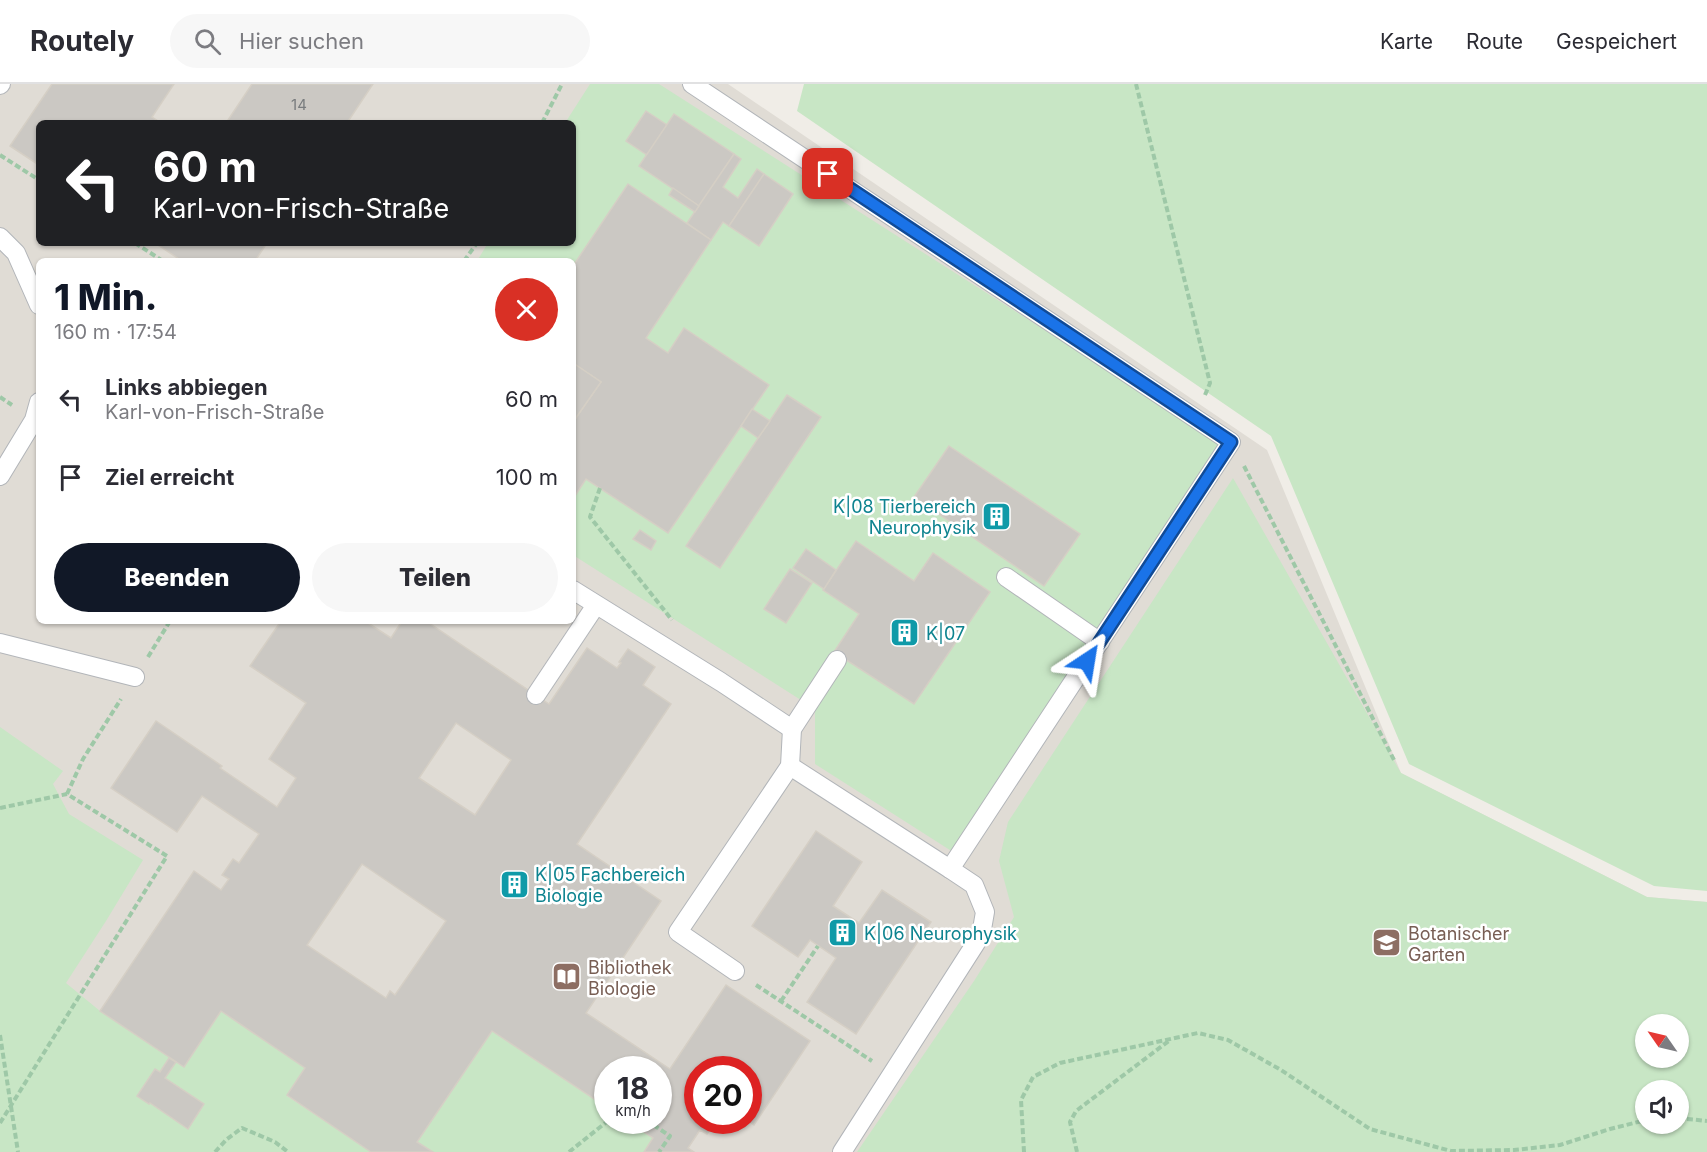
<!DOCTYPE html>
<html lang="de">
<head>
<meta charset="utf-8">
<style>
  body { margin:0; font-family:Inter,sans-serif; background:#f7f7f7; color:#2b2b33; height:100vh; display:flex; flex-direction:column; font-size:22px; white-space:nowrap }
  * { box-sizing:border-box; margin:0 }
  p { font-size:20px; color:#7c7c81 }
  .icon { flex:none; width:33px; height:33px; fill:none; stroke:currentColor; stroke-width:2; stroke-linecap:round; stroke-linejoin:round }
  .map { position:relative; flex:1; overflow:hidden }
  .details { position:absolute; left:36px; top:174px; width:540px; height:366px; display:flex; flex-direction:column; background:#fff; border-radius:9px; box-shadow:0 2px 4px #0004 }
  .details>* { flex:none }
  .top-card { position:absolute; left:36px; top:36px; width:540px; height:126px; border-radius:9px; box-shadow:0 2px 4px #0004; background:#202124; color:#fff; overflow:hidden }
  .needle { width:39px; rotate:304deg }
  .tools { position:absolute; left:1635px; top:930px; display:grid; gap:12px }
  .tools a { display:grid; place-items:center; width:54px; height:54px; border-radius:50%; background:#fff; box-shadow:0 2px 4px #0004; font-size:30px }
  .speed { position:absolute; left:594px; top:972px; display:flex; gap:12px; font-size:30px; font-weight:700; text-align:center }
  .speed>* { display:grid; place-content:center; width:78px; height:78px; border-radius:50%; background:#fff; box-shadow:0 2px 4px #0004; line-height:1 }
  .speed small { font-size:15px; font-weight:400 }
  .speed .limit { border:9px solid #d22; background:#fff; color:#111 }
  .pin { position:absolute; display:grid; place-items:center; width:51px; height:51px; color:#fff; margin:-26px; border-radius:12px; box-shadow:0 3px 9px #0006 }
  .me { position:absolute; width:66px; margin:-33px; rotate:33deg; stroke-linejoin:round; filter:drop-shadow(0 0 4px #0008) }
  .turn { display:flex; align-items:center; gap:21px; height:126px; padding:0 18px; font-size:27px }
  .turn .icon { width:78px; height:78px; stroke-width:2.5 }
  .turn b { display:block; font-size:42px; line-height:51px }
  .round { display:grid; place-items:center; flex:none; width:63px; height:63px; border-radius:32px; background:#f7f7f7 }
  .head { display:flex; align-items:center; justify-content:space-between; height:102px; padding:0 18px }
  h1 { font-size:36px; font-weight:800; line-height:45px; color:#111827 }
  .cta { display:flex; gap:12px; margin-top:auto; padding:12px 18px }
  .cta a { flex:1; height:69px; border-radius:36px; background:#111827; color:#fff; font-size:24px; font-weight:800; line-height:69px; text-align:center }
  .cta a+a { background:#f7f7f7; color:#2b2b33 }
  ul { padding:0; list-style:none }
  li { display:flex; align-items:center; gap:18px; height:78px; padding:0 18px }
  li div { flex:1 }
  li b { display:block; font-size:22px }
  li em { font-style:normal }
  header { display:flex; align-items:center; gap:36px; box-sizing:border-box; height:84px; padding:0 30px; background:#fff; border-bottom:2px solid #e1e1e2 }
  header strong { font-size:28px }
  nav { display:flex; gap:33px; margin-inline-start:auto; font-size:21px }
  .search { width:420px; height:54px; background:#f7f7f7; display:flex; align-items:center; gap:15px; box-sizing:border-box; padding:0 21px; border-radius:33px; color:#7c7c81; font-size:22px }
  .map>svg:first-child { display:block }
  .education { fill:#e0dcd5; fill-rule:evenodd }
  .green { fill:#c8e6c5; fill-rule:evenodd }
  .building { fill:#cbc8c3; stroke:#d5cfc5; stroke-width:1.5; fill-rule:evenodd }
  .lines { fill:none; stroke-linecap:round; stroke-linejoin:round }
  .service-casing { stroke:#b2b5b9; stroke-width:20 }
  .path { stroke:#9ec8a7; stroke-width:4; stroke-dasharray:6 3; stroke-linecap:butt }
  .service { stroke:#fff; stroke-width:18 }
  .route-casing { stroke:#114b97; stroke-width:15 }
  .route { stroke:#1a73e8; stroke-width:10 }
  .labels { text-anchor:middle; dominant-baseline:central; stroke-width:5; stroke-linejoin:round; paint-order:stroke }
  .number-label { font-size:15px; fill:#797c7e }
  .culture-label { font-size:18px; fill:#0d838f; stroke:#fff; text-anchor:start }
  .education-label { font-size:18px; fill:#785e54; stroke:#fff; text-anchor:start }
</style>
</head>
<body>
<header>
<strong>Routely</strong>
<div class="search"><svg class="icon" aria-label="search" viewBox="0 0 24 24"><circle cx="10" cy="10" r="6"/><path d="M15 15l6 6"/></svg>Hier suchen</div>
<nav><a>Karte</a><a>Route</a><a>Gespeichert</a></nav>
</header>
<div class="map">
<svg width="1707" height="1068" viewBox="0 0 1707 1068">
  <rect width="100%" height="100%" fill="#f0ede7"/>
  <path class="education" d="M 0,0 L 728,0 L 1267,366 L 1401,689 L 1647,813 L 1707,818 L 1707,1068 L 0,1068 ZM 39,39 L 573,39 L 573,159 L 39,159 ZM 39,177 L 573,177 L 573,537 L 39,537 ZM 1646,940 L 1678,940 L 1678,974 L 1646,974 ZM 608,986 L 658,986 L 658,1036 L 608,1036 ZM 698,986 L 748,986 L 748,1036 L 698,1036 ZM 1646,1006 L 1678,1006 L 1678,1040 L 1646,1040 Z"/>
  <g class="green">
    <polygon points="590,0 659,0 1220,358 953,768 815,680 815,625 573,471 573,177 477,177 488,159 573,159 573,39 565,39"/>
    <polygon points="804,0 1707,0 1707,807 1654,802 1409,680 1271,352 797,27"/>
    <path d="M 1233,394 L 1401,689 L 1647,813 L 1707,818 L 1707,1068 L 857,1068 L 974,897 L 1014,833 L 999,777 L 1008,738 ZM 1678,940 L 1678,974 L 1646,974 L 1646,940 ZM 1646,1006 L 1678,1006 L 1678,1040 L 1646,1040 Z"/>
    <polygon points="0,643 63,687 53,700 69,730 143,776 106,837 66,899 100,927 184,983 221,927 305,984 287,1012 371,1068 0,1068"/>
    <polygon points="492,947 607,1024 608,1036 626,1037 653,1054 644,1068 433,1068 417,1058"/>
  </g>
  <g class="building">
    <polygon points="52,0 174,0 152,33 161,39 39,39 39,81 10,62"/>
    <polygon points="252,0 373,0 347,39 226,39"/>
    <polygon points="646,27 667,41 647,71 626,57"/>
    <polygon points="674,30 734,70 699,122 639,82"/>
    <polygon points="734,70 741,75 723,103 738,114 757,85 764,90 729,142 723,138 711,156 687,139"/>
    <polygon points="764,90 793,110 759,162 729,142"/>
    <polygon points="628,100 711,156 646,254 668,269 684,244 769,301 668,449 586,395 573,415 573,338 601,298 573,279 573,182"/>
    <polygon points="673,104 699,122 695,128 669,111"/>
    <polygon points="155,159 267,159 255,177 182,177"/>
    <polygon points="573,279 601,298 573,338"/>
    <polygon points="787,311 821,333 720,484 686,462"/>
    <polygon points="752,325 770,337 758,354 741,342"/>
    <polygon points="949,362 1080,450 1044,502 914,413"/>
    <polygon points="640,446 656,457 651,466 633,455"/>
    <polygon points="856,457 914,497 933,469 990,508 914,620 834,568 859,530 823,506"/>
    <polygon points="806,465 836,486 824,505 793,484"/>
    <polygon points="790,485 812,499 786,539 764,525"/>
    <path d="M 281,537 L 365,537 L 391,554 L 402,537 L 426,537 L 549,620 L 587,564 L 617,584 L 621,579 L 619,578 L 628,565 L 655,583 L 643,601 L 671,620 L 577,760 L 661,817 L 586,929 L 670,985 L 726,901 L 810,957 L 754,1041 L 747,1036 L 748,986 L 698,986 L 698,1036 L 717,1036 L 707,1050 L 700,1046 L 688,1064 L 694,1068 L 644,1068 L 653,1054 L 626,1036 L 658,1036 L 658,986 L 608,986 L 608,1024 L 492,947 L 417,1058 L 433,1068 L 371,1068 L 287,1011 L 305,984 L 221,927 L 184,983 L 100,927 L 194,787 L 221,806 L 229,795 L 222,791 L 233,775 L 239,779 L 259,750 L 202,712 L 177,748 L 111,704 L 156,637 L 222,682 L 220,684 L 277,723 L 296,694 L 269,675 L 306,619 L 250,582 ZM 456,639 L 511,676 L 475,731 L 419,694 ZM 362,780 L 446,837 L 395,911 L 390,907 L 386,914 L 307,861 Z"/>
    <polygon points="816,747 862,778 833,822 859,839 882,806 931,838 856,950 807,918 836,874 810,856 798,873 752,842"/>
    <polygon points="169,974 176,978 165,994 204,1020 188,1045 150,1019 149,1020 137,1012 155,985 160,988"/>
  </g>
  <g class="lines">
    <defs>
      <g id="service">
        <polyline points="692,0 1231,358 950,785 974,801 985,828 981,851 842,1068"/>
        <polyline points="0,1 1,0"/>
        <polyline points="0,153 16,169 39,221"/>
        <polyline points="0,392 34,336 39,318"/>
        <polyline points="1006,493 1100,558"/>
        <polyline points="573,506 721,598 792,645"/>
        <polyline points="0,559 135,593"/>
        <polyline points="536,611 596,521"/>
        <polyline points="790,682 950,785"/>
        <polyline points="735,887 678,848 790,682 792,645 837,576"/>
      </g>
    </defs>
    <use href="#service" class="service-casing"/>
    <g class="path">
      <polyline points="1136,0 1210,299 1205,311"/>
      <polyline points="542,39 562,0"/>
      <polyline points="0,71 39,96"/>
      <polyline points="135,159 163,177"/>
      <polyline points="464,177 477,159"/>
      <polyline points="0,313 12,321"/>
      <polyline points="1244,382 1395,678"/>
      <polyline points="600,404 590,433 672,536"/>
      <polyline points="148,573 170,537"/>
      <polyline points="67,710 83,675 121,615"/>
      <polyline points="0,724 67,710 167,772 0,1039"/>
      <polyline points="756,901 872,977"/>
      <polyline points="781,917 818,862"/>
      <polyline points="0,951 18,1068"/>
      <polyline points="1678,1034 1707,1037"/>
      <polyline points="646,1036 670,1052 659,1068"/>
      <polyline points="215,1068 227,1055 242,1044 275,1058 288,1068"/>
      <polyline points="569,1068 609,1036"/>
      <polyline points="1024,1068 1021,1016 1033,993 1060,979 1198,949 1228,956 1281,986 1370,1045 1451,1067 1514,1066 1560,1061 1610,1045 1646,1036"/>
      <polyline points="1077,1068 1070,1038 1076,1027 1170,956"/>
    </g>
    <use href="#service" class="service"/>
  </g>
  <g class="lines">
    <defs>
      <polyline id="route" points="828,90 1231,358 1087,577"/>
    </defs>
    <use href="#route" class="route-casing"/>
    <use href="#route" class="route"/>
  </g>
  <defs>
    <symbol id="building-square" viewBox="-11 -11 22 22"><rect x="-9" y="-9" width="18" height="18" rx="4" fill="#0f9aa8" stroke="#fff"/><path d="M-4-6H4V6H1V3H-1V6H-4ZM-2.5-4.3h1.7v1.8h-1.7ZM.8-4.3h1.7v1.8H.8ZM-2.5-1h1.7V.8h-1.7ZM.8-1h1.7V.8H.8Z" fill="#fff"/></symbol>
    <symbol id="university-square" viewBox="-11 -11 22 22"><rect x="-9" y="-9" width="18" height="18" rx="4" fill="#8d6e63" stroke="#fff"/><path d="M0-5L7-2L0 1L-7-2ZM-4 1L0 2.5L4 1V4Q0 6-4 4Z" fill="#fff"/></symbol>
    <symbol id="library-square" viewBox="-11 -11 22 22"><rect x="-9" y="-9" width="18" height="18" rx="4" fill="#8d6e63" stroke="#fff"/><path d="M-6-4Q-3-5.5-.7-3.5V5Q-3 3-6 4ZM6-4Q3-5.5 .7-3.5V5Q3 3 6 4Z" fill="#fff"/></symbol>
  </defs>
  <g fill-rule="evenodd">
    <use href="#building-square" x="980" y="416" width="33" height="33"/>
    <use href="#building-square" x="888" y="532" width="33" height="33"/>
    <use href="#building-square" x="498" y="784" width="33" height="33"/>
    <use href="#building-square" x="826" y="832" width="33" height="33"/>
    <use href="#university-square" x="1370" y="842" width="33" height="33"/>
    <use href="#library-square" x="550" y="876" width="33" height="33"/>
  </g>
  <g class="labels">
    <g class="number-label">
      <text x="299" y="20">14</text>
    </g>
    <g class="culture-label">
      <text x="976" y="422" text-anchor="end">K|08 Tierbereich<tspan x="976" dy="21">Neurophysik</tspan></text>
      <text x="926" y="549">K|07</text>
      <text x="535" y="790">K|05 Fachbereich<tspan x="535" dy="21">Biologie</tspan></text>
      <text x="864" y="849">K|06 Neurophysik</text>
    </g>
    <g class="education-label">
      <text x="1408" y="849">Botanischer<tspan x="1408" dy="21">Garten</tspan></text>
      <text x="588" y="883">Bibliothek<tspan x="588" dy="21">Biologie</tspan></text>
    </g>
  </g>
</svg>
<div class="tools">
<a><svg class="needle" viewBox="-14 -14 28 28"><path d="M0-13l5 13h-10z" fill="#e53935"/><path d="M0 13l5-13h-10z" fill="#7c7c81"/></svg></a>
<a><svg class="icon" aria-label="sound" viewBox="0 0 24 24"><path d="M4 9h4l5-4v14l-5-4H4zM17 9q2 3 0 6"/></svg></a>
</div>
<div class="speed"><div>18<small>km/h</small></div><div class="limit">20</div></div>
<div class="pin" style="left:828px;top:90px;background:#d93025"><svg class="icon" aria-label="arrive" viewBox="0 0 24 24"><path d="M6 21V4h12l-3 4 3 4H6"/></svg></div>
<svg class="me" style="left:1087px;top:577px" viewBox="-20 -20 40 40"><path d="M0-17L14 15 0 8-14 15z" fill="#1a73e8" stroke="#fff" stroke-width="4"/></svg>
<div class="top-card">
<div class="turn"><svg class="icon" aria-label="left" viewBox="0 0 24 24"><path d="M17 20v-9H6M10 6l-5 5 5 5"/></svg><div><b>60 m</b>Karl-von-Frisch-Straße</div></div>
</div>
<section class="details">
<div class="head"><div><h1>1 Min.</h1><p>160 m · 17:54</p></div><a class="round" style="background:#d93025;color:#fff"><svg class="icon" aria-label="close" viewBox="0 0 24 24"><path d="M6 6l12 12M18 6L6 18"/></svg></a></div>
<ul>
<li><svg class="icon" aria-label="left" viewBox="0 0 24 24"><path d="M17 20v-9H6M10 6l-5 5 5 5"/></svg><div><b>Links abbiegen</b><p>Karl-von-Frisch-Straße</p></div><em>60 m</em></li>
<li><svg class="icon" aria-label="arrive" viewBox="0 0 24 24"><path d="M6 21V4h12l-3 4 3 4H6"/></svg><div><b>Ziel erreicht</b></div><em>100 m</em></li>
</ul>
<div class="cta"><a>Beenden</a><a>Teilen</a></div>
</section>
</div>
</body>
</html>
